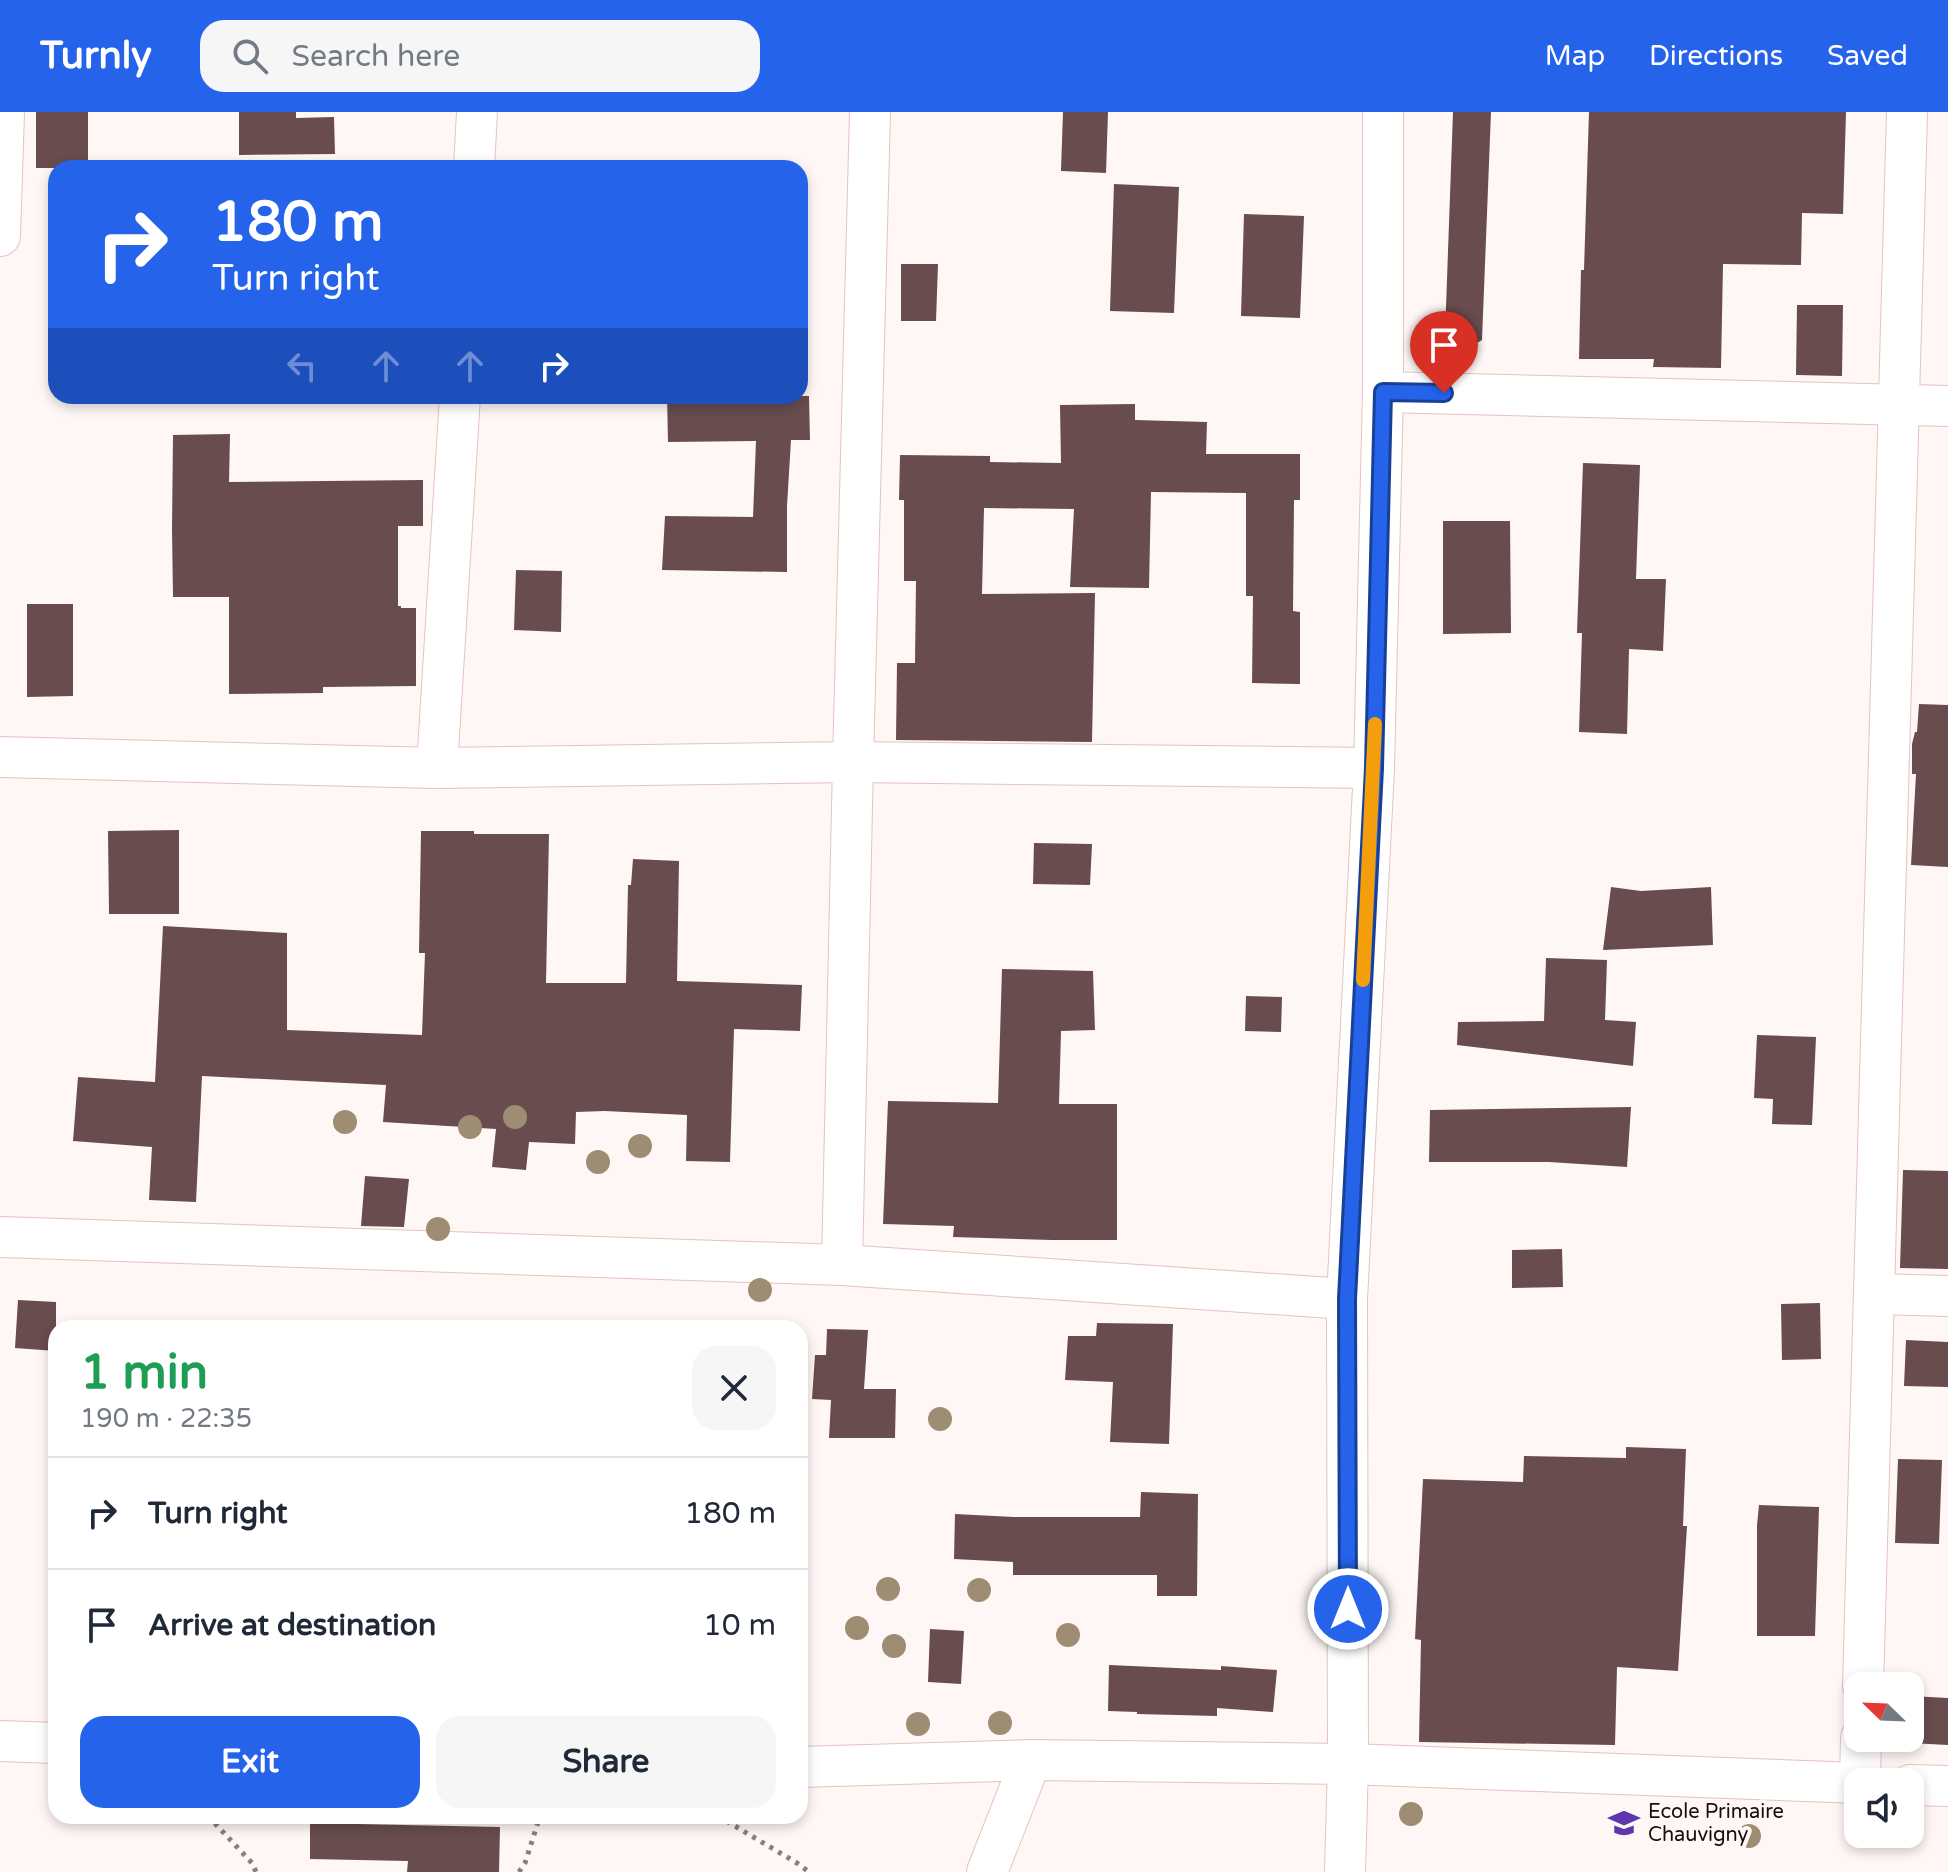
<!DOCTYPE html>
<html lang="en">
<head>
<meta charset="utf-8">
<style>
  body { margin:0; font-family:"Varela Round",sans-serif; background:#f6f6f7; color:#1f2937; height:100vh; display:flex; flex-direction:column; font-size:30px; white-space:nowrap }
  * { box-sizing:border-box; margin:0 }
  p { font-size:26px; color:#747a83 }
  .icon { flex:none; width:44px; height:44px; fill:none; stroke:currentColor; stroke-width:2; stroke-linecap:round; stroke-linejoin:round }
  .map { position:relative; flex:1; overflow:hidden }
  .drawer { position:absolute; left:48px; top:1208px; width:760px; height:504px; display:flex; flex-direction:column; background:#fff; border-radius:24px; box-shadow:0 4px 12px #0003 }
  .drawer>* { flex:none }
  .guide { position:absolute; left:48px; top:48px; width:760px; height:244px; border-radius:24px; box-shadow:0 4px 12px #0003; background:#2563eb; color:#fff; overflow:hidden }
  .needle { width:52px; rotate:293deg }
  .buttons { position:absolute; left:1844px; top:1560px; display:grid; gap:16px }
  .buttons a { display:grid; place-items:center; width:80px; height:80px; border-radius:16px; background:#fff; box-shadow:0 4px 12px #0003; font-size:40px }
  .pin { position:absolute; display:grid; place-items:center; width:68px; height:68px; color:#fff; margin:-82px -34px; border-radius:50% 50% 50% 0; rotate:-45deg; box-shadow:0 0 8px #0007 }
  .pin .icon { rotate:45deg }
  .me { position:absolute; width:88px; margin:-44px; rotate:0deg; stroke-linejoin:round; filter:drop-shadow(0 0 6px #0008) }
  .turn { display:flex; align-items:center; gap:28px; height:168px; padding:0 32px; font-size:36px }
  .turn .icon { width:104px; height:104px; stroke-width:2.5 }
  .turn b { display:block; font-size:56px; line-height:68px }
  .lanes { display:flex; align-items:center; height:76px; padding:0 32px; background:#0003; justify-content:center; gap:40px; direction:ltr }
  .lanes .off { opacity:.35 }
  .round { display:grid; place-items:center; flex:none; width:84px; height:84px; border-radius:24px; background:#f6f6f7 }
  .headline { display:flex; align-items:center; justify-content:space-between; height:136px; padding:0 32px }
  h1 { font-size:48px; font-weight:700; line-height:60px; color:#1e9e55 }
  .primary-button { display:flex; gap:16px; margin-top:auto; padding:16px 32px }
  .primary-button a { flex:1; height:92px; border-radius:24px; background:#2563eb; color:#fff; font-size:32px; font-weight:700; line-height:92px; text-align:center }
  .primary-button a+a { background:#f6f6f7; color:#1f2937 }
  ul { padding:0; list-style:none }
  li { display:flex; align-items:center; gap:24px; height:112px; padding:0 32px; border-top:2px solid #e0e1e3 }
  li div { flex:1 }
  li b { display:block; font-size:30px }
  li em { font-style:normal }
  header { display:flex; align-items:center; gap:48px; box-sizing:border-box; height:112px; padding:0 40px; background:#2563eb; color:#fff }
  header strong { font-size:38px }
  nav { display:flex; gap:44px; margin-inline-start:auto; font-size:28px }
  .search { width:560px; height:72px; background:#f6f6f7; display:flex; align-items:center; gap:20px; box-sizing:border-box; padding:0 28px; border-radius:24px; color:#747a83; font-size:30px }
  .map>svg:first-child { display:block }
  .building { fill:#684c4e }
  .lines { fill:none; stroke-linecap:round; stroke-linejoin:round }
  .minor-casing { stroke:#e4c4bc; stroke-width:42 }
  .path { stroke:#88807d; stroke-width:5; stroke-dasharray:4 6; stroke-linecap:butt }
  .minor { stroke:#fff; stroke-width:40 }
  .tree { fill:#9e8d73 }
  .route-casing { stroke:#184099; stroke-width:20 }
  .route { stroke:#2563eb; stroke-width:14 }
  .slow { stroke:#f59e0b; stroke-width:14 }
  .labels { text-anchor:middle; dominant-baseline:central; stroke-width:8; stroke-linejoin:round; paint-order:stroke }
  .poi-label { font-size:20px; fill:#170d0a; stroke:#fef7f5; text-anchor:start }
</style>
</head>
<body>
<header>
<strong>Turnly</strong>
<div class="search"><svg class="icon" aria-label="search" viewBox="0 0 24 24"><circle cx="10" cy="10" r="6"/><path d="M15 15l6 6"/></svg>Search here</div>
<nav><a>Map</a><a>Directions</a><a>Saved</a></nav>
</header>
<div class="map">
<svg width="1948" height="1760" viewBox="0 0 1948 1760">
  <rect width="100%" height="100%" fill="#fef7f5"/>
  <g class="building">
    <rect x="36" y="0" width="52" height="56"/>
    <polygon points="239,0 296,0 296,6 334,5 335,42 239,43"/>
    <polygon points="1063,0 1108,0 1106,61 1061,59"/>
    <polygon points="1453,0 1491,0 1482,228 1444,251"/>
    <polygon points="1589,0 1846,0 1843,102 1802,101 1801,153 1723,152 1721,256 1653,255 1654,247 1579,247 1581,158 1584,158"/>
    <polygon points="1114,72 1179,75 1174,201 1110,199"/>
    <polygon points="1244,102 1304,104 1300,206 1241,204"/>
    <polygon points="901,152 938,152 936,209 901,209"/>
    <polygon points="1797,193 1843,193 1842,264 1796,263"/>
    <polygon points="667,284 809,284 810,328 791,328 787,394 787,460 662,458 665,404 753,405 756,329 668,330"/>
    <polygon points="1135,292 1135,308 1207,310 1206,342 1300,342 1300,388 1294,388 1293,499 1300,500 1300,572 1252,571 1253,484 1246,484 1246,381 1151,380 1149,476 1070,475 1074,397 984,396 982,482 1095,481 1092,630 896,628 897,551 915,551 916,469 904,469 904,388 899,388 900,343 990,344 990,350 1061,351 1060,293"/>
    <polygon points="230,322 229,370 423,368 423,414 398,414 398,494 401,494 401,496 416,496 416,574 323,575 323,581 229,582 229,485 173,485 172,417 173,323"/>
    <polygon points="1583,351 1640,353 1636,467 1666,467 1663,539 1629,537 1627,622 1579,620 1582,521 1577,521"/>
    <polygon points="1443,409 1510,409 1511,521 1443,522"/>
    <polygon points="516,458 562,459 561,520 514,518"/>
    <polygon points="27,492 73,492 73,584 27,585"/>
    <polygon points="1919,592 1948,593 1948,755 1911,753 1916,662 1912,662 1912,632 1915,620 1917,620"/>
    <polygon points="179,718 179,802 109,802 108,719"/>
    <polygon points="421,719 474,719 474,722 549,722 546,871 626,871 628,773 631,773 633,747 679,749 677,869 802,873 800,919 734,917 730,1050 686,1049 687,1003 605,999 576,1000 575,1032 529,1030 526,1058 492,1055 496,1017 383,1010 386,973 202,964 196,1090 149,1088 152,1035 73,1029 78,965 155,970 163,814 287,821 287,918 422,923 425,841 419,841"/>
    <polygon points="1034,731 1092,732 1090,773 1033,772"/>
    <polygon points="1611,775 1641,779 1711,775 1713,833 1603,838"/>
    <polygon points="1546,846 1607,848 1605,908 1636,910 1633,954 1457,933 1458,910 1544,909"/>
    <polygon points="1002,857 1093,859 1095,918 1061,919 1059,992 1117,992 1117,1128 1052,1128 953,1125 954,1114 883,1112 888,989 998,991"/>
    <polygon points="1246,884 1282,885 1281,920 1245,919"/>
    <polygon points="1757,923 1816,925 1812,1013 1772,1012 1773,987 1754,986"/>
    <polygon points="1631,995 1627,1055 1549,1050 1429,1050 1430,998"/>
    <polygon points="1903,1058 1948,1059 1948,1157 1900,1156"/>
    <polygon points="365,1064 409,1067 404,1115 361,1114"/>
    <polygon points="1562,1137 1563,1175 1512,1176 1512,1138"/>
    <polygon points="18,1188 56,1190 56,1239 15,1236"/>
    <polygon points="1820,1191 1821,1247 1782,1248 1781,1192"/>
    <polygon points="1097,1211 1173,1212 1169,1332 1110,1330 1113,1270 1065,1268 1068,1224 1096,1224"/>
    <polygon points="827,1217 868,1218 864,1277 896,1277 895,1326 829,1326 831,1288 812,1287 815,1243 826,1243"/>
    <polygon points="1906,1228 1948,1230 1948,1275 1904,1274"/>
    <polygon points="1626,1335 1686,1337 1683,1414 1687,1414 1678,1559 1617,1555 1615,1633 1419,1630 1421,1528 1415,1527 1423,1367 1523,1370 1524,1344 1626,1346"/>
    <polygon points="1898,1347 1942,1348 1939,1432 1895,1431"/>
    <polygon points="1141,1380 1198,1382 1197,1484 1157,1484 1157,1463 1013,1463 1013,1450 954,1447 955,1402 1014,1405 1140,1405"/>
    <polygon points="1759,1393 1819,1395 1815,1524 1757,1524 1757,1413"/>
    <polygon points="930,1517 964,1519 961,1572 928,1570"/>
    <polygon points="1109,1553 1221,1558 1221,1554 1277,1558 1273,1600 1217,1596 1217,1604 1137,1602 1137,1600 1108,1599"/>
    <polygon points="1910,1584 1948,1586 1948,1633 1910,1631"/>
    <polygon points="310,1711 500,1715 499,1760 407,1760 408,1749 310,1747"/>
  </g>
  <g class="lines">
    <defs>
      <g id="minor">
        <polyline points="474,56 477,0"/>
        <polyline points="0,124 4,0"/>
        <polyline points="1383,280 1948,294"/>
        <polyline points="0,645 437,656 853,650 1374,656"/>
        <polyline points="437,656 460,284"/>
        <polyline points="0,1125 842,1153 1347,1187"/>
        <polyline points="842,1153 853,650 870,0"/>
        <polyline points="1874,1182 1948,1184"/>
        <polyline points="1863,1574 1907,0"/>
        <polyline points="0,1629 56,1631"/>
        <polyline points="800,1655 1031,1648 1348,1652 1858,1671"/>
        <polyline points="1860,1670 1861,1626"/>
        <polyline points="1910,1673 1948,1674"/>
        <polyline points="987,1760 1031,1648"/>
        <polyline points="1345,1760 1348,1652 1347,1187 1374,656 1383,280 1383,0"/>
      </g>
    </defs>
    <use href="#minor" class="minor-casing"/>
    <g class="path">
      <polyline points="208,1704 252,1751 256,1760"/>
      <polyline points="718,1704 797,1751 809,1760"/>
      <polyline points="519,1760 525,1751 540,1704"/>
    </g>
    <use href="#minor" class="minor"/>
  </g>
  <g class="tree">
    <circle cx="515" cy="1005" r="12"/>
    <circle cx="345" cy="1010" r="12"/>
    <circle cx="470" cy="1015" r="12"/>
    <circle cx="640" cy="1034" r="12"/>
    <circle cx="598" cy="1050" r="12"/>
    <circle cx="438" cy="1117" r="12"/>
    <circle cx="760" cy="1178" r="12"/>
    <circle cx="940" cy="1307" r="12"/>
    <circle cx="888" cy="1477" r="12"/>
    <circle cx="979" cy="1478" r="12"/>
    <circle cx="857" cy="1516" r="12"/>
    <circle cx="1068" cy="1523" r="12"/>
    <circle cx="894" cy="1534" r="12"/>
    <circle cx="1000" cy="1611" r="12"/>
    <circle cx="918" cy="1612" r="12"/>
    <circle cx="1411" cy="1702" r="12"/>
    <circle cx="1749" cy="1724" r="12"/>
  </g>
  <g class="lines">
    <defs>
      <polyline id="route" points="1348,1497 1347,1187 1374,656 1383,280 1444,281"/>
    </defs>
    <use href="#route" class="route-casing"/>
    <use href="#route" class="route"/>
    <polyline class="slow" points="1363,868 1375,612"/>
  </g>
  <defs>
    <symbol id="school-bare" viewBox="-9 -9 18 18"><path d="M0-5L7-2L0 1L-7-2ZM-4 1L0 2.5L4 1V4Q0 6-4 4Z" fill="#5e37af" stroke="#fef7f5" stroke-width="2.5" paint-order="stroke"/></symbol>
  </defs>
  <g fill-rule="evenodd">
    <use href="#school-bare" x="1602" y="1689" width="44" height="44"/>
  </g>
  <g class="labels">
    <g class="poi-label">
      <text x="1648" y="1700">Ecole Primaire<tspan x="1648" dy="23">Chauvigny</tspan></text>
    </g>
  </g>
</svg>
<div class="buttons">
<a><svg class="needle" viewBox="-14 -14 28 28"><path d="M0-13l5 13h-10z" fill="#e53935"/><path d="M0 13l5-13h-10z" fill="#747a83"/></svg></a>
<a><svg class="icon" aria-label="sound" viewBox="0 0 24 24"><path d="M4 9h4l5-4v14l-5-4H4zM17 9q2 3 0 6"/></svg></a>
</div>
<div class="pin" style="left:1444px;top:281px;background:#d93025"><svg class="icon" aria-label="arrive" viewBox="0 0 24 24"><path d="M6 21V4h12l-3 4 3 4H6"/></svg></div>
<svg class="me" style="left:1348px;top:1497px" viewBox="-20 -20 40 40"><circle r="17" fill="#2563eb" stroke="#fff" stroke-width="3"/><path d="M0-11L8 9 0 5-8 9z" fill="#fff"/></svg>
<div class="guide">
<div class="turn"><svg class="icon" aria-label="right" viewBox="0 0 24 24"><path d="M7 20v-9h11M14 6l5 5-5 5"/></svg><div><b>180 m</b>Turn right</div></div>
<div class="lanes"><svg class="icon off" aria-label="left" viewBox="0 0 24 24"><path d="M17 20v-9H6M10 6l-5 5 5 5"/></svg><svg class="icon off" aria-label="ahead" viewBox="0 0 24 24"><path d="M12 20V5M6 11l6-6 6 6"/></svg><svg class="icon off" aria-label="ahead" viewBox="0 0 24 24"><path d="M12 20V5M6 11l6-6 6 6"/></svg><svg class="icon" aria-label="right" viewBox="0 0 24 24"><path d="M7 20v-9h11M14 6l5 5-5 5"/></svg></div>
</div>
<section class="drawer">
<div class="headline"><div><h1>1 min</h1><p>190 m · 22:35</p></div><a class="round"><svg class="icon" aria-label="close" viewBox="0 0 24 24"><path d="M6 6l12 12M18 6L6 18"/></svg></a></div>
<ul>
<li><svg class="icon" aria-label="right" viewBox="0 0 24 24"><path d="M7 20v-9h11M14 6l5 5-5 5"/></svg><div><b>Turn right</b></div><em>180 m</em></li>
<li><svg class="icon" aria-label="arrive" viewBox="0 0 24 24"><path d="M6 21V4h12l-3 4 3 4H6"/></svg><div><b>Arrive at destination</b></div><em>10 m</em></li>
</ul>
<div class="primary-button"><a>Exit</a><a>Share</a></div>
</section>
</div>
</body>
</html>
